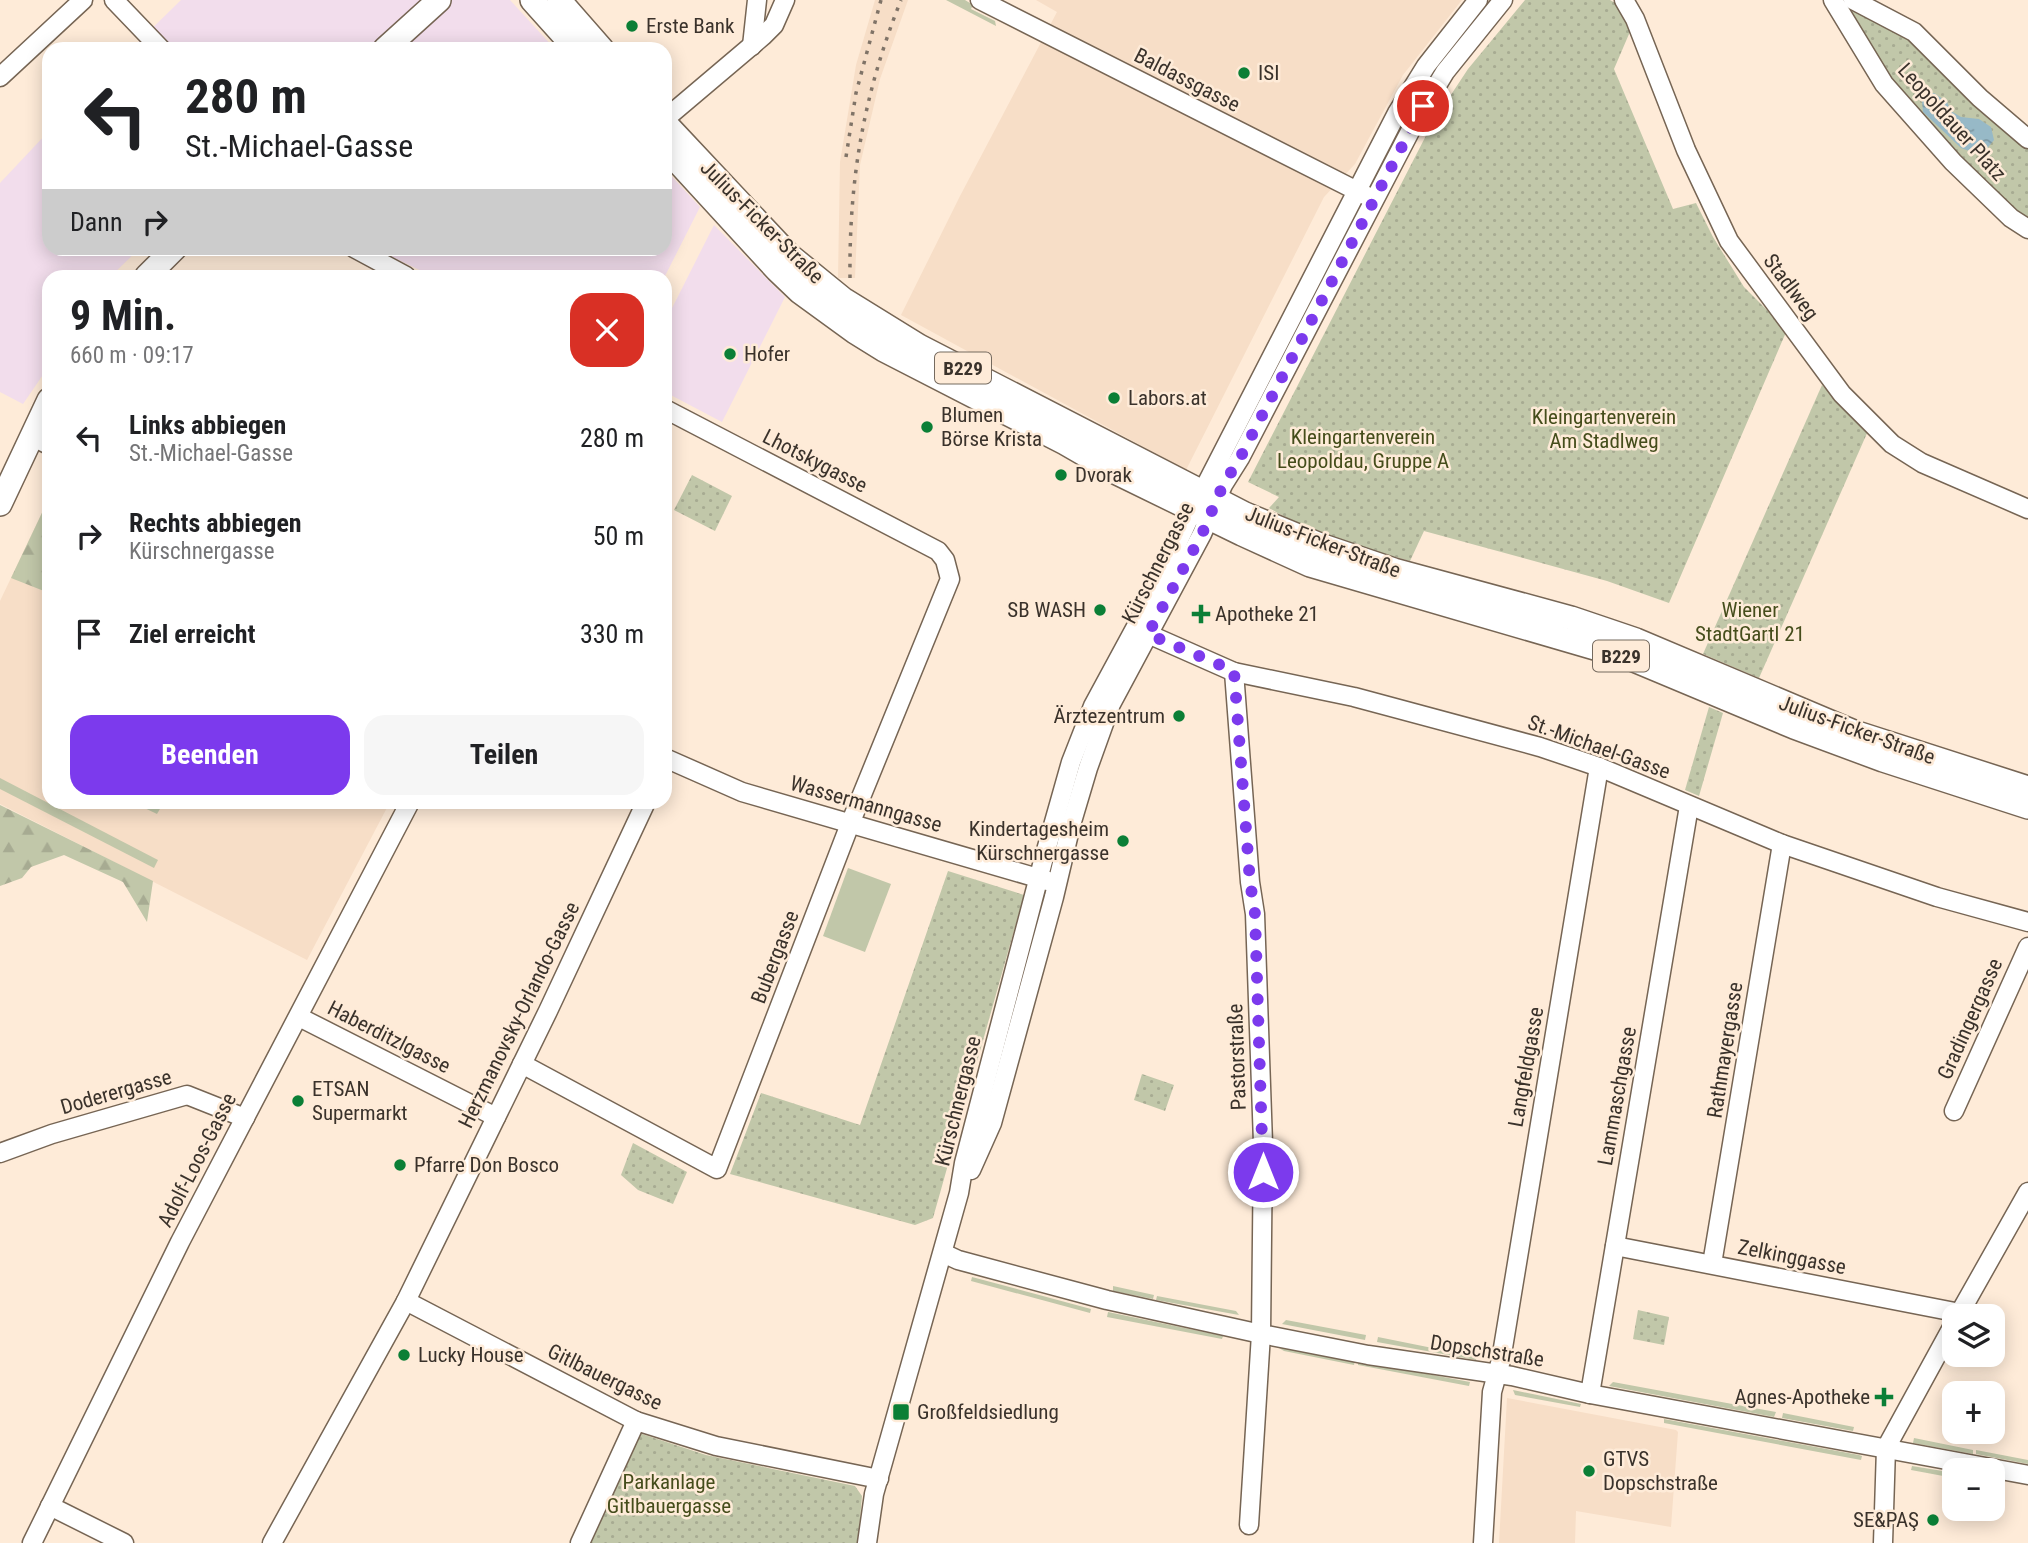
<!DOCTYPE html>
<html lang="de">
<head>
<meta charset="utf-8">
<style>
  body { margin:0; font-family:"Roboto Condensed",sans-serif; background:#f6f6f6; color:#202124; height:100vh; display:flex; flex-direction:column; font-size:26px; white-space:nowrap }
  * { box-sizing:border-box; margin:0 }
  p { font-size:23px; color:#757577 }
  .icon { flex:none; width:38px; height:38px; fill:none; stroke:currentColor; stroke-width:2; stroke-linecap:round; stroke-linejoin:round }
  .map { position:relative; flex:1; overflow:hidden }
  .side { position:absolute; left:42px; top:270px; width:630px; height:539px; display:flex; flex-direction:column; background:#fff; border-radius:21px; box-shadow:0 4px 18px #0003 }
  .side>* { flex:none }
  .guide { position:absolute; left:42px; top:42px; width:630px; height:214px; border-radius:21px; box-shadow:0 4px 18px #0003; background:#fff; color:#202124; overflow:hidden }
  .fabs { position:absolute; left:1942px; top:1304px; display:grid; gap:14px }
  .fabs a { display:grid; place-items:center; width:63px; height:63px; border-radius:14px; background:#fff; box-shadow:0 4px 18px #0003; font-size:35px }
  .pin { position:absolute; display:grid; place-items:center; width:60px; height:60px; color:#fff; margin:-30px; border:4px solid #fff; border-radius:50%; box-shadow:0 2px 7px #0007 }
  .me { position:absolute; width:77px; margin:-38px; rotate:0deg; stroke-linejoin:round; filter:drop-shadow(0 0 5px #0008) }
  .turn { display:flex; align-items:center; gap:24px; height:147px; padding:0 28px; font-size:32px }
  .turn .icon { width:91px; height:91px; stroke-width:2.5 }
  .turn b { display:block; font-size:49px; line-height:60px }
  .then { display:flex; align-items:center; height:66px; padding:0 28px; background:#0003; gap:14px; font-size:26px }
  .round { display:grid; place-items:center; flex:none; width:74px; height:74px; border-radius:21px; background:#f6f6f6 }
  .head { display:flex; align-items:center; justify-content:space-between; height:119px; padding:0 28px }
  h1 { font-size:42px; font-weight:700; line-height:52px }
  .cta { display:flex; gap:14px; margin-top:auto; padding:14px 28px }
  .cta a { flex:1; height:80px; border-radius:21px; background:#7c3aed; color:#fff; font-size:28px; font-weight:700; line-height:80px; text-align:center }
  .cta a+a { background:#f6f6f6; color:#202124 }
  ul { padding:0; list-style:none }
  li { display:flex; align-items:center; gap:21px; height:98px; padding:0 28px }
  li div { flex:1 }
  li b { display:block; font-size:26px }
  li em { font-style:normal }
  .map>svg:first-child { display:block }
  .commercial { fill:#f2ddec }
  .built { fill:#f7dec7 }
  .grass { fill:#c1c7a9 }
  .forest { fill:url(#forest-firs) }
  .park { fill:url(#park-dots) }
  .water { fill:url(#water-ripples) }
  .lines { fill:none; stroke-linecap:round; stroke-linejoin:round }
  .minor-casing { stroke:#766554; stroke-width:21 }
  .major-casing { stroke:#766554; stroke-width:26 }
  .minor { stroke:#fff; stroke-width:18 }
  .major { stroke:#fff; stroke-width:23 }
  .rail { stroke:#7f7367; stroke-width:3.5; stroke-dasharray:3.5 7; stroke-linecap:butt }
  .route { stroke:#7c3aed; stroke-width:12; stroke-dasharray:0 21.6 }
  .poi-dot { fill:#0b7f36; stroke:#feebd8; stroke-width:2.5 }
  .labels { text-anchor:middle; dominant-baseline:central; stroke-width:5; stroke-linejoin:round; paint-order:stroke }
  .shield { fill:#feebd8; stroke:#756a5f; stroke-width:2 }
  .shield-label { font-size:19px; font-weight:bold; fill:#3a322b }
  .poi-label { font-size:21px; fill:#3a322b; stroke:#feebd8; text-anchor:start }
  .street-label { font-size:21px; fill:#3a322b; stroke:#feebd8 }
  .park-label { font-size:21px; fill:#454d1b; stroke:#feebd8 }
</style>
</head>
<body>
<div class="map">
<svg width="2028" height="1543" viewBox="0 0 2028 1543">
  <defs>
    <pattern id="forest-firs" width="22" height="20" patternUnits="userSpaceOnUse" patternTransform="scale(1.75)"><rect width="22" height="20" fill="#c1c7a9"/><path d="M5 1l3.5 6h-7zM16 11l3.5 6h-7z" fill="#a7ab92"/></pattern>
    <pattern id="park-dots" width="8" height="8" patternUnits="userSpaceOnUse" patternTransform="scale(1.75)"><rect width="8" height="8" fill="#c1c7a9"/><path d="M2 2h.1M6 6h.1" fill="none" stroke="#a7ab92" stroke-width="1.8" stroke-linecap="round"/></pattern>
    <pattern id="water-ripples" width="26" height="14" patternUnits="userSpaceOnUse" patternTransform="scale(1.75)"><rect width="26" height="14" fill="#97b9c7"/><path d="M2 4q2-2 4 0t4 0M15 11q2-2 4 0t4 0" fill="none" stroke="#7c97a2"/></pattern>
  </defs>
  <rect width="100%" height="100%" fill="#feebd8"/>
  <g class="commercial">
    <polygon points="181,0 510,0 555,49 131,49"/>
    <polygon points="49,131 49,248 139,249 111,276 49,276 49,366 23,404 0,392 0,183"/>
    <polygon points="665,169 700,207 665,276 432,276 376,249 665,248"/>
    <polygon points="714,225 785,297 722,422 665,392 665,322"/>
  </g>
  <g class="built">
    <polygon points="875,0 908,0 880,79 860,165 855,278 838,278 840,162 856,65"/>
    <polygon points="1036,0 1462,0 1403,75 1355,164 1324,197 1186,470 901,315 960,196 1057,12"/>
    <polygon points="49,498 49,802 390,802 307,960 0,804 0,601"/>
    <polygon points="1507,1398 1676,1430 1678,1432 1671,1527 1576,1511 1575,1543 1499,1543"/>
  </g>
  <g class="grass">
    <polygon points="946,0 965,0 973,5 971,9 995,21 996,26"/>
    <polygon points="0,778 158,860 154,868 0,789"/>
    <polygon points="132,802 164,802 157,814"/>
    <polygon points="848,868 891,884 865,952 823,936"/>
    <polygon points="972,1277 1091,1309 1090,1313 971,1281"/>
    <polygon points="1113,1286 1154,1295 1153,1299 1113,1291"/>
    <polygon points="1157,1296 1236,1311 1239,1315 1156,1300"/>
    <polygon points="1108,1312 1223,1336 1222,1339 1107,1317"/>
    <polygon points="1286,1320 1366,1335 1365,1340 1282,1324"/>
    <polygon points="1378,1337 1477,1357 1476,1360 1377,1342"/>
    <polygon points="1280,1346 1355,1361 1354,1365 1284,1351 1279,1348"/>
    <polygon points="1358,1361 1470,1382 1469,1386 1358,1365"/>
    <polygon points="1613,1382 1754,1408 1776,1412 1774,1417 1609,1386"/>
    <polygon points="1513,1390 1581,1404 1580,1407 1515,1395"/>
    <polygon points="1783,1413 1854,1427 1853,1431 1782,1418"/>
    <polygon points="1664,1419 1859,1455 1862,1456 1861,1460 1664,1423"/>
    <polygon points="1914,1438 1973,1450 1973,1454 1913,1443"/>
    <polygon points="1976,1450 2028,1460 2028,1464 1976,1454"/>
    <polygon points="1912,1466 1955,1473 1954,1478 1911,1470"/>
  </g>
  <g class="forest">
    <polygon points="49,498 49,593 11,578"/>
    <polygon points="0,805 153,881 147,922 123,882 64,855 31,867 22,878 0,886"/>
  </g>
  <g class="park">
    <path d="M 1525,0 L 1610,0 L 1617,4 L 1632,27 L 1614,69 L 1673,209 L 1696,203 L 1713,237 L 1744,287 L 1787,330 L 1669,603 L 1607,581 L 1424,531 L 1410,561 C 1361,548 1313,534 1269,508 L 1279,497 L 1248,482 L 1433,122 L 1468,69 Z"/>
    <polygon points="1833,0 1853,0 1914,32 2028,139 2028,229 1884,84"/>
    <polygon points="1822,385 1868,431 1759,678 1703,654"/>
    <polygon points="692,475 732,496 715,531 674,510"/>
    <polygon points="1709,707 1723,713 1699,796 1685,790"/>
    <polygon points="948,871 1024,895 933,1218 915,1225 730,1174 761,1093 860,1125"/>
    <polygon points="1142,1074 1174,1085 1165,1111 1134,1100"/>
    <polygon points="633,1143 687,1172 673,1204 638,1190 621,1175"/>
    <polygon points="1638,1310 1669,1317 1664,1345 1633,1339"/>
    <polygon points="639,1433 706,1455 855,1486 862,1496 858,1543 590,1543"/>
  </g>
  <polygon class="water" points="1934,93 1947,102 1951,111 1961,117 1979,119 1991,127 1994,140 1985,151 1972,152 1961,148 1923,112 1922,101 1927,95"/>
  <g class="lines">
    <defs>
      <g id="minor">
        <polyline points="114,0 161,49"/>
        <polyline points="980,0 1367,196"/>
        <polyline points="1624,0 1635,19 1686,150 1729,241 1842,394 1892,444 1922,463 2028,509"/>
        <polyline points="1833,0 1884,84 1953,162 2011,218 2028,229"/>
        <polyline points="1853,0 1914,32 1980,98 2028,139"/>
        <polyline points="752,46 757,0"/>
        <polyline points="0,77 83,0"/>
        <polyline points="665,119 763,36 774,25 785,0"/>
        <polyline points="354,248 406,276"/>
        <polyline points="31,436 49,445"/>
        <polyline points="1148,634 1234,672 1354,697 1540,747 1599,767 1782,844 1937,897 2028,922"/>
        <polyline points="1234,672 1250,882 1255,914 1263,1143 1261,1334 1249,1525"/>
        <polyline points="665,758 742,792 1048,881"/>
        <polyline points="299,1017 496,1117"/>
        <polyline points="522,1064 717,1169 850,824 950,579 945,560 938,551 665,409"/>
        <polyline points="1954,1111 2028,947"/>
        <polyline points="0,1153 52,1134 187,1095 245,1118"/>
        <polyline points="971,1170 992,1123 1054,897 1071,825 1088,768 1111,704 1202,534 1223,485 1240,458 1416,120 1445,72 1503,0"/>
        <polyline points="1615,1246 1960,1313"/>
        <polyline points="943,1253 958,1260 1107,1300 1261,1334 1368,1355 1512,1376 1590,1394 2028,1475"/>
        <polyline points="1712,1264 1782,844"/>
        <polyline points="406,1301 636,1421 716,1446 879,1479"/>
        <polyline points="1958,1316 2028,1192"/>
        <polyline points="1590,1394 1689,806"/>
        <polyline points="50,1506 124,1543"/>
        <polyline points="32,1543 180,1242 410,802"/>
        <polyline points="272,1543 406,1301 548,1011 646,802"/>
        <polyline points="580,1543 636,1421"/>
        <polyline points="867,1543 874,1494 959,1193 964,1163 1043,861 1071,762 1093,706 1152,597 1193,510 1397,113 1426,66 1478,0"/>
        <polyline points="1483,1543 1492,1392 1501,1360 1599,767"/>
        <polyline points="1883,1543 1886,1448 1955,1322"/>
      </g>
      <g id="major">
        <polyline points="532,0 576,49"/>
        <polyline points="559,0 602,49"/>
        <polyline points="385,49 439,0"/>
        <polyline points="665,123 789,255 843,299 919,346 1245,514 1320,545 1394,570 1571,618 1636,640 1854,732 2028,788"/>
        <polyline points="665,148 777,270 800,292 855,332 884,350 1065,443 1117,473 1242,534 1310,565 1629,658 1794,727 1883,760 2028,807"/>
        <polyline points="147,276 175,248"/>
        <polyline points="0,504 49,400"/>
      </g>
    </defs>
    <use href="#minor" class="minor-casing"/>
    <use href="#major" class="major-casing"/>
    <use href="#minor" class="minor"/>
    <use href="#major" class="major"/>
    <g class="rail">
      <polyline points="846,157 856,93 881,0"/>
      <path d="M 850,278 C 849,178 864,93 901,0"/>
    </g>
  </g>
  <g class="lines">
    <polyline class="route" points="1263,1172 1255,914 1250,882 1234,671 1148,634 1202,534 1223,485 1240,458 1423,106"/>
  </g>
  <g class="poi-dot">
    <circle cx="632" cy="26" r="7"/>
    <circle cx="1244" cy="73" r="7"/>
    <circle cx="730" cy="354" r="7"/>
    <circle cx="1114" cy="398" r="7"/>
    <circle cx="927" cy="427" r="7"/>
    <circle cx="1061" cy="475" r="7"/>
    <circle cx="1100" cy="610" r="7"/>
    <path d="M1197.5 603.5h7v7h7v7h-7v7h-7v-7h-7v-7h7z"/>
    <circle cx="1179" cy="716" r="7"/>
    <circle cx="1123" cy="841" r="7"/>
    <circle cx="298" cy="1101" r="7"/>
    <circle cx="400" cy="1165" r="7"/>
    <circle cx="404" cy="1355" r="7"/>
    <path d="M1880.5 1386.5h7v7h7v7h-7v7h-7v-7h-7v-7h7z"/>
    <rect x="892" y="1403" width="18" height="18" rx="3.5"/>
    <circle cx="1589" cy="1471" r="7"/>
    <circle cx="1933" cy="1520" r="7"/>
  </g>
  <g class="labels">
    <g class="shield">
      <rect x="935" y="352.5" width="56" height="31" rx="5"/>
      <rect x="1593" y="640.5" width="56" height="31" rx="5"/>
    </g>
    <g class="shield-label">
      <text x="963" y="368">B229</text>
      <text x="1621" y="656">B229</text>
    </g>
    <g class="poi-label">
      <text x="646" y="26">Erste Bank</text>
      <text x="1258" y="73">ISI</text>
      <text x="744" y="354">Hofer</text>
      <text x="1128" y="398">Labors.at</text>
      <text x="941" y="415">Blumen<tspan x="941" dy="24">Börse Krista</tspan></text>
      <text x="1075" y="475">Dvorak</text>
      <text x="1086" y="610" text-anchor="end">SB WASH</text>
      <text x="1215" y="614">Apotheke 21</text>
      <text x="1165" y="716" text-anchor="end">Ärztezentrum</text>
      <text x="1109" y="829" text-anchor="end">Kindertagesheim<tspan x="1109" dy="24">Kürschnergasse</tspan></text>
      <text x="312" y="1089">ETSAN<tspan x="312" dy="24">Supermarkt</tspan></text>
      <text x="414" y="1165">Pfarre Don Bosco</text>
      <text x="418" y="1355">Lucky House</text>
      <text x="1870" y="1397" text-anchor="end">Agnes-Apotheke</text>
      <text x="917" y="1412">Großfeldsiedlung</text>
      <text x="1603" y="1459">GTVS<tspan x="1603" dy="24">Dopschstraße</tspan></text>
      <text x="1919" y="1520" text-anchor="end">SE&amp;PAŞ</text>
    </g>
    <g class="street-label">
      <text transform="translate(1187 80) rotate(27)">Baldassgasse</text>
      <text transform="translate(1952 122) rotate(48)">Leopoldauer Platz</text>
      <text transform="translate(762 222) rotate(45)">Julius-Ficker-Straße</text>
      <text transform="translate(1791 287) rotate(53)">Stadlweg</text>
      <text transform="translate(815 461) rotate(27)">Lhotskygasse</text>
      <text transform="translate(1323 542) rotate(21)">Julius-Ficker-Straße</text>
      <text transform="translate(1158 563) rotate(-63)">Kürschnergasse</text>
      <text transform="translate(1857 730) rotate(20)">Julius-Ficker-Straße</text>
      <text transform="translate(1599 747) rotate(20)">St.-Michael-Gasse</text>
      <text transform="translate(866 804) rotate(16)">Wassermanngasse</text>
      <text transform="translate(775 957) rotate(-69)">Bubergasse</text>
      <text transform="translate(519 1015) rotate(-64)">Herzmanovsky-Orlando-Gasse</text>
      <text transform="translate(1970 1019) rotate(-66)">Gradingergasse</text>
      <text transform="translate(389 1037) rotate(27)">Haberditzlgasse</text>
      <text transform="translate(1725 1050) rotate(-81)">Rathmayergasse</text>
      <text transform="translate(1237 1057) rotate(-92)">Pastorstraße</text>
      <text transform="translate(1526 1067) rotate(-80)">Langfeldgasse</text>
      <text transform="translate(116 1092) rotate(-16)">Doderergasse</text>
      <text transform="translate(1617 1096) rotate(-80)">Lammaschgasse</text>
      <text transform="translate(958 1101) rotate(-76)">Kürschnergasse</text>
      <text transform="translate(197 1160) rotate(-63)">Adolf-Loos-Gasse</text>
      <text transform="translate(1792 1257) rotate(11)">Zelkinggasse</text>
      <text transform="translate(1487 1351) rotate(9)">Dopschstraße</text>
      <text transform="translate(605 1377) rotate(26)">Gitlbauergasse</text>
    </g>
    <g class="park-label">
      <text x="1604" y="417">Kleingartenverein<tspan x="1604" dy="24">Am Stadlweg</tspan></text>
      <text x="1363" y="437">Kleingartenverein<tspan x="1363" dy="24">Leopoldau, Gruppe A</tspan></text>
      <text x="1750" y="610">Wiener<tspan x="1750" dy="24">StadtGartl 21</tspan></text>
      <text x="669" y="1482">Parkanlage<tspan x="669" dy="24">Gitlbauergasse</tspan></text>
    </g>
  </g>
</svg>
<div class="fabs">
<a><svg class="icon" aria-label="layers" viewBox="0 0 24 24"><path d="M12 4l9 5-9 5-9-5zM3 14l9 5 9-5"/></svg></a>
<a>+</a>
<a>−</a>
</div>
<div class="pin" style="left:1423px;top:106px;background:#d93025"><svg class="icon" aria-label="arrive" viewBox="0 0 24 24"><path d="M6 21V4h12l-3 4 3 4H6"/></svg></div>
<svg class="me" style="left:1263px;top:1172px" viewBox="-20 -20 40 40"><circle r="17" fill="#7c3aed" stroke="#fff" stroke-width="3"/><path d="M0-11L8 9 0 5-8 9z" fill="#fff"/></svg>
<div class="guide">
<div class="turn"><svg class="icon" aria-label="left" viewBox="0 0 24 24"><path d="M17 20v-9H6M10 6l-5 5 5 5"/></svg><div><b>280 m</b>St.-Michael-Gasse</div></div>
<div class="then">Dann<svg class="icon" aria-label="right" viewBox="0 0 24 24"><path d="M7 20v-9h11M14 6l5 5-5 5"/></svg></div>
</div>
<section class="side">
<div class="head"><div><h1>9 Min.</h1><p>660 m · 09:17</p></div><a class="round" style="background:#d93025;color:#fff"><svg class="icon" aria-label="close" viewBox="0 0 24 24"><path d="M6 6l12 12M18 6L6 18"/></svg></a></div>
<ul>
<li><svg class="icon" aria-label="left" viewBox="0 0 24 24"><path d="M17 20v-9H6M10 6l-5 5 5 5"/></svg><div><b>Links abbiegen</b><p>St.-Michael-Gasse</p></div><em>280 m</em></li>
<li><svg class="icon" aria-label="right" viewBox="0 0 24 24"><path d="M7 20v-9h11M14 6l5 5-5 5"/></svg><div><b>Rechts abbiegen</b><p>Kürschnergasse</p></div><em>50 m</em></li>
<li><svg class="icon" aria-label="arrive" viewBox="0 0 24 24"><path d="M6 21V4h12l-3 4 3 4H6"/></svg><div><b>Ziel erreicht</b></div><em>330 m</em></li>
</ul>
<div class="cta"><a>Beenden</a><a>Teilen</a></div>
</section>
</div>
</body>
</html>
